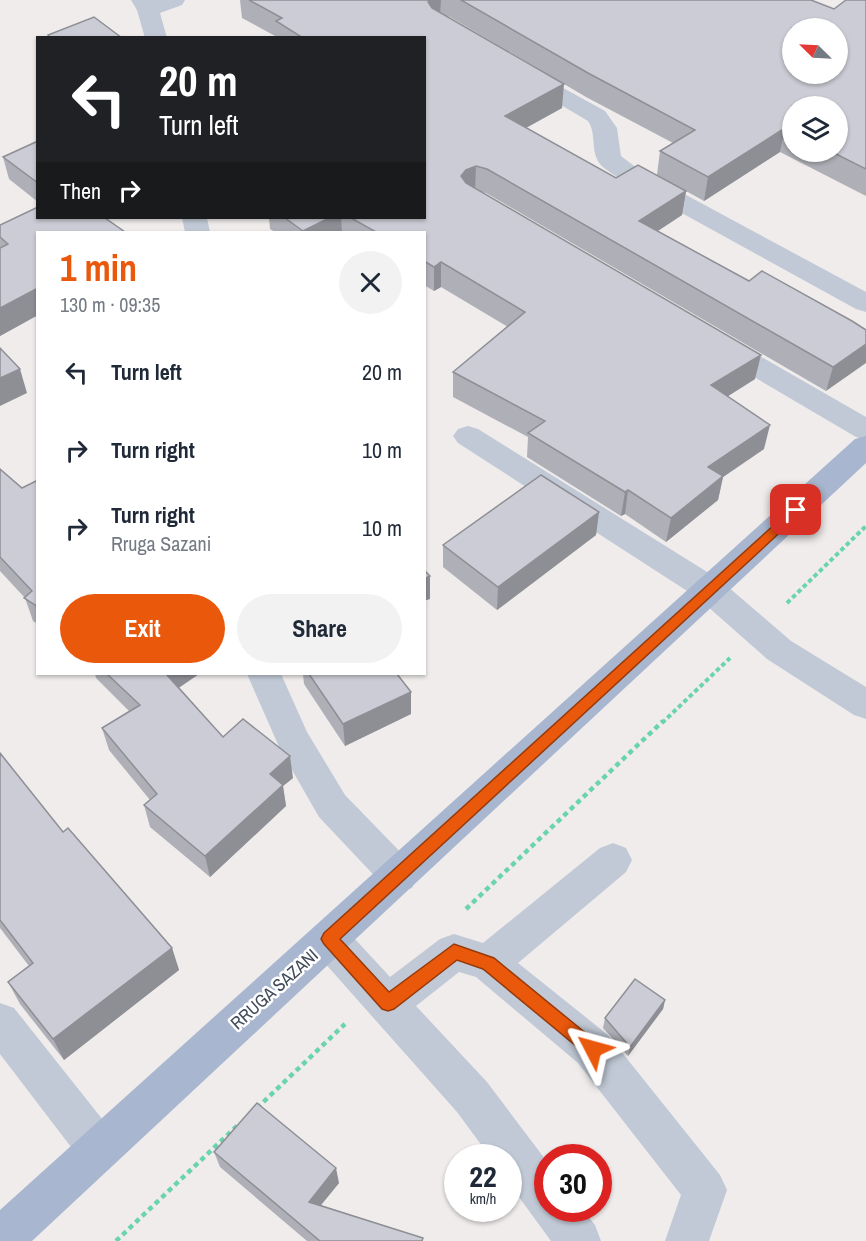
<!DOCTYPE html>
<html lang="en">
<head>
<meta charset="utf-8">
<style>
  body { margin:0; font-family:"Archivo Narrow",sans-serif; background:#f2f2f3; color:#1f2937; height:100vh; display:flex; flex-direction:column; font-size:22px; white-space:nowrap }
  * { box-sizing:border-box; margin:0 }
  p { font-size:20px; color:#747a83 }
  .icon { flex:none; width:33px; height:33px; fill:none; stroke:currentColor; stroke-width:2; stroke-linecap:round; stroke-linejoin:round }
  .map { position:relative; flex:1; overflow:hidden }
  .side { position:absolute; left:36px; top:231px; width:390px; height:444px; display:flex; flex-direction:column; background:#fff; border-radius:0px; box-shadow:0 2px 4px #0004 }
  .side>* { flex:none }
  .guide { position:absolute; left:36px; top:36px; width:390px; height:183px; border-radius:0px; box-shadow:0 2px 4px #0004; background:#202124; color:#fff; overflow:hidden }
  .needle { width:39px; rotate:294deg }
  .controls { position:absolute; left:782px; top:18px; display:grid; gap:12px }
  .controls a { display:grid; place-items:center; width:66px; height:66px; border-radius:50%; background:#fff; box-shadow:0 2px 4px #0004; font-size:30px }
  .speed { position:absolute; left:444px; top:1144px; display:flex; gap:12px; font-size:30px; font-weight:700; text-align:center }
  .speed>* { display:grid; place-content:center; width:78px; height:78px; border-radius:50%; background:#fff; box-shadow:0 2px 4px #0004; line-height:1 }
  .speed small { font-size:15px; font-weight:400 }
  .speed .limit { border:9px solid #d22; background:#fff; color:#111 }
  .pin { position:absolute; display:grid; place-items:center; width:51px; height:51px; color:#fff; margin:-26px; border-radius:12px; box-shadow:0 3px 9px #0006 }
  .me { position:absolute; width:66px; margin:-33px; rotate:309deg; stroke-linejoin:round; filter:drop-shadow(0 0 4px #0008) }
  .turn { display:flex; align-items:center; gap:21px; height:126px; padding:0 24px; font-size:27px }
  .turn .icon { width:78px; height:78px; stroke-width:2.5 }
  .turn b { display:block; font-size:42px; line-height:51px }
  .then { display:flex; align-items:center; height:57px; padding:0 24px; background:#0003; gap:12px; font-size:22px }
  .round { display:grid; place-items:center; flex:none; width:63px; height:63px; border-radius:32px; background:#f2f2f3 }
  .head { display:flex; align-items:center; justify-content:space-between; height:102px; padding:0 24px }
  h1 { font-size:36px; font-weight:700; line-height:45px; color:#ea580c }
  .primary-button { display:flex; gap:12px; margin-top:auto; padding:12px 24px }
  .primary-button a { flex:1; height:69px; border-radius:36px; background:#ea580c; color:#fff; font-size:24px; font-weight:700; line-height:69px; text-align:center }
  .primary-button a+a { background:#f2f2f3; color:#1f2937 }
  ul { padding:0; list-style:none }
  li { display:flex; align-items:center; gap:18px; height:78px; padding:0 24px }
  li div { flex:1 }
  li b { display:block; font-size:22px }
  li em { font-style:normal }
  .map>svg:first-child { display:block }
  .lines { fill:none; stroke-linecap:round; stroke-linejoin:round }
  .path-far1 { stroke:#69d4ad; stroke-width:4; stroke-dasharray:4.5 3; stroke-linecap:butt }
  .path { stroke:#69d4ad; stroke-width:4.5; stroke-dasharray:5 4; stroke-linecap:butt }
  .minor { fill:#c0c9d5; fill-rule:evenodd }
  .major { fill:#a8b6cf; fill-rule:evenodd }
  .wall { fill:#afafb7; fill-rule:evenodd }
  .shaded-wall { fill:#8e8f95 }
  .building { fill:#cbccd5; stroke:#8e8f95; stroke-width:1.5; fill-rule:evenodd }
  .route { fill:#ea580c; stroke:#983908; stroke-width:1.5 }
  .labels { text-anchor:middle; dominant-baseline:central; stroke-width:5; stroke-linejoin:round; paint-order:stroke }
  .street-label { font-size:18px; fill:#424c5b; stroke:#fff }
</style>
</head>
<body>
<div class="map">
<svg width="866" height="1241" viewBox="0 0 866 1241">
  <rect width="100%" height="100%" fill="#efeceb"/>
  <g class="lines">
    <g class="path-far1">
      <polyline points="787,603 866,526"/>
      <polyline points="662,723 730,658"/>
    </g>
    <g class="path">
      <polyline points="466,909 663,721"/>
      <polyline points="257,1108 345,1024"/>
      <polyline points="116,1241 240,1123"/>
    </g>
    <g class="minor">
      <polygon points="131,0 185,0 182,5 160,13 167,38 145,38 137,10"/>
      <path d="M 525,67 L 605,111 L 617,128 L 621,156 L 638,169 L 866,292 L 866,312 L 856,309 L 620,179 C 614,174 605,170 600,164 C 590,151 597,134 588,121 L 517,79 L 514,74 L 517,69 Z"/>
      <polygon points="182,218 207,218 210,232 185,232"/>
      <polygon points="720,336 730,339 866,417 866,440 856,437 710,351 706,345 710,339"/>
      <polygon points="468,426 478,429 720,580 791,641 866,687 866,719 854,715 767,659 698,598 458,443 453,436 458,429"/>
      <polygon points="247,674 281,674 307,732 345,795 412,864 418,876 412,888 399,893 386,888 319,817 280,749"/>
      <polygon points="613,843 626,848 632,860 626,872 518,963 608,1035 720,1175 727,1190 709,1241 665,1241 681,1195 578,1063 476,977 459,972 416,1006 487,1082 548,1163 548,1209 582,1209 595,1225 601,1241 551,1241 508,1182 508,1158 491,1158 457,1112 315,952 309,939 315,926 329,921 343,926 390,977 440,939 454,934 483,943 600,848"/>
      <polygon points="0,1003 14,1008 114,1134 120,1149 114,1164 99,1170 84,1164 0,1054"/>
    </g>
    <polygon class="major" points="866,436 866,463 32,1241 0,1241 0,1210 855,439"/>
  </g>
  <g class="wall">
    <path d="M 240,0 L 811,0 L 834,9 L 866,0 L 866,196 L 780,152 L 704,201 L 686,191 L 682,215 L 658,231 L 749,281 L 852,321 L 826,391 L 486,193 L 481,192 L 755,379 L 728,396 L 764,449 L 723,477 L 718,500 L 666,542 L 625,514 L 621,516 L 527,457 L 528,437 L 453,397 L 453,372 L 508,327 L 441,287 L 434,291 L 424,285 L 424,232 L 275,232 L 270,229 L 269,218 L 424,218 L 424,38 L 277,37 L 242,18 ZM 446,16 L 450,17 L 586,97 L 673,143 L 660,151 L 657,175 L 616,178 L 526,128 L 562,108 ZM 792,106 L 837,152 L 792,152 Z"/>
    <polygon points="38,141 38,202 9,179 3,157"/>
    <polygon points="0,225 38,232 38,315 0,336"/>
    <polygon points="0,469 22,488 38,480 38,624 33,621 25,598 0,571"/>
    <polygon points="599,512 596,535 497,610 443,567 443,545"/>
    <polygon points="95,674 199,674 179,687 223,737 293,778 283,786 286,806 210,877 150,827 144,805 150,800 109,750 102,728 129,711 96,678"/>
    <polygon points="303,674 397,674 411,714 345,746 304,684"/>
    <polygon points="0,753 63,832 172,948 179,970 64,1060 20,1004 8,982 29,966 0,928"/>
    <polygon points="665,1000 663,1009 628,1056 603,1028 605,1018"/>
    <polygon points="214,1152 339,1183 321,1205 423,1238 423,1241 307,1241 220,1167"/>
  </g>
  <g class="shaded-wall">
    <polygon points="429,0 441,0 440,15 431,18 428,2"/>
    <polygon points="564,84 562,108 504,140 505,116"/>
    <polygon points="785,128 780,152 704,201 708,177"/>
    <polygon points="476,166 475,190 465,194 461,176 466,170"/>
    <polygon points="686,191 682,215 636,245 639,221"/>
    <polygon points="329,218 341,218 342,232 303,232 303,231"/>
    <polygon points="441,262 441,287 434,291 434,267"/>
    <polygon points="38,288 38,315 0,336 0,308"/>
    <polygon points="866,344 866,363 826,391 833,367"/>
    <polygon points="761,355 755,379 706,410 711,385"/>
    <polygon points="20,369 27,393 0,406 0,378"/>
    <polygon points="770,425 764,449 723,477 718,500 666,542 671,518 708,467"/>
    <polygon points="628,490 625,514 621,516 625,492"/>
    <polygon points="599,512 596,535 497,610 498,587"/>
    <polygon points="430,576 430,599 424,601 424,579"/>
    <polygon points="165,674 199,674 170,694"/>
    <polygon points="411,692 411,714 345,746 343,724"/>
    <polygon points="290,756 293,778 283,786 286,806 210,877 205,856 270,774"/>
    <polygon points="172,948 179,970 64,1060 53,1039"/>
    <polygon points="665,1000 663,1009 628,1056 630,1047"/>
    <polygon points="336,1168 339,1183 312,1216 309,1202"/>
  </g>
  <g class="building">
    <polygon points="249,0 429,0 428,2 432,8 564,84 505,116 616,178 638,165 686,191 639,221 749,281 762,271 852,321 866,330 866,344 833,367 487,169 476,166 466,170 461,176 466,183 761,355 711,385 770,425 708,467 723,476 671,518 628,490 625,492 528,433 545,421 453,372 525,312 441,262 434,267 424,261 424,232 376,232 351,218 424,218 424,38 303,38 276,21 282,18"/>
    <path d="M 461,0 L 811,0 L 834,9 L 846,0 L 866,0 L 866,169 L 832,152 L 837,152 L 837,106 L 792,106 L 792,132 L 785,128 L 708,177 L 660,151 L 695,130 L 588,73 ZM 792,28 L 837,28 L 837,74 L 792,74 Z"/>
    <polygon points="94,17 122,38 51,38 48,35"/>
    <polygon points="38,141 38,183 3,157"/>
    <polygon points="38,207 38,218 105,218 125,232 38,232 38,288 0,308 0,248 8,244 0,237 0,225"/>
    <polygon points="285,218 329,218 303,231"/>
    <polygon points="0,348 20,369 0,378"/>
    <polygon points="0,469 22,488 38,480 38,607 24,598 32,591 0,557"/>
    <polygon points="541,475 599,512 498,587 443,545"/>
    <polygon points="424,570 430,576 424,579"/>
    <polygon points="107,674 166,674 223,737 243,719 290,756 270,774 283,785 205,856 144,805 157,794 102,728 140,705"/>
    <polygon points="309,674 397,674 411,692 343,724"/>
    <polygon points="0,753 63,832 68,828 172,948 53,1039 8,982 33,963 0,920"/>
    <polygon points="635,979 665,1000 630,1047 605,1018"/>
    <polygon points="257,1103 336,1168 309,1202 423,1238 422,1241 320,1241 214,1152"/>
  </g>
  <polygon class="route" points="796,505 801,506 801,513 340,939 389,992 454,944 494,958 599,1044 601,1049 599,1055 593,1058 587,1055 483,969 457,960 394,1009 388,1011 382,1009 324,944 321,939 324,933"/>
  <g class="labels">
    <g class="street-label">
      <text transform="translate(274 989) rotate(-42)">RRUGA SAZANI</text>
    </g>
  </g>
</svg>
<div class="controls">
<a><svg class="needle" viewBox="-14 -14 28 28"><path d="M0-13l5 13h-10z" fill="#e53935"/><path d="M0 13l5-13h-10z" fill="#747a83"/></svg></a>
<a><svg class="icon" aria-label="layers" viewBox="0 0 24 24"><path d="M12 4l9 5-9 5-9-5zM3 14l9 5 9-5"/></svg></a>
</div>
<div class="speed"><div>22<small>km/h</small></div><div class="limit">30</div></div>
<div class="pin" style="left:796px;top:510px;background:#d93025"><svg class="icon" aria-label="arrive" viewBox="0 0 24 24"><path d="M6 21V4h12l-3 4 3 4H6"/></svg></div>
<svg class="me" style="left:593px;top:1049px" viewBox="-20 -20 40 40"><path d="M0-17L14 15 0 8-14 15z" fill="#ea580c" stroke="#fff" stroke-width="4"/></svg>
<div class="guide">
<div class="turn"><svg class="icon" aria-label="left" viewBox="0 0 24 24"><path d="M17 20v-9H6M10 6l-5 5 5 5"/></svg><div><b>20 m</b>Turn left</div></div>
<div class="then">Then<svg class="icon" aria-label="right" viewBox="0 0 24 24"><path d="M7 20v-9h11M14 6l5 5-5 5"/></svg></div>
</div>
<section class="side">
<div class="head"><div><h1>1 min</h1><p>130 m · 09:35</p></div><a class="round"><svg class="icon" aria-label="close" viewBox="0 0 24 24"><path d="M6 6l12 12M18 6L6 18"/></svg></a></div>
<ul>
<li><svg class="icon" aria-label="left" viewBox="0 0 24 24"><path d="M17 20v-9H6M10 6l-5 5 5 5"/></svg><div><b>Turn left</b></div><em>20 m</em></li>
<li><svg class="icon" aria-label="right" viewBox="0 0 24 24"><path d="M7 20v-9h11M14 6l5 5-5 5"/></svg><div><b>Turn right</b></div><em>10 m</em></li>
<li><svg class="icon" aria-label="right" viewBox="0 0 24 24"><path d="M7 20v-9h11M14 6l5 5-5 5"/></svg><div><b>Turn right</b><p>Rruga Sazani</p></div><em>10 m</em></li>
</ul>
<div class="primary-button"><a>Exit</a><a>Share</a></div>
</section>
</div>
</body>
</html>
